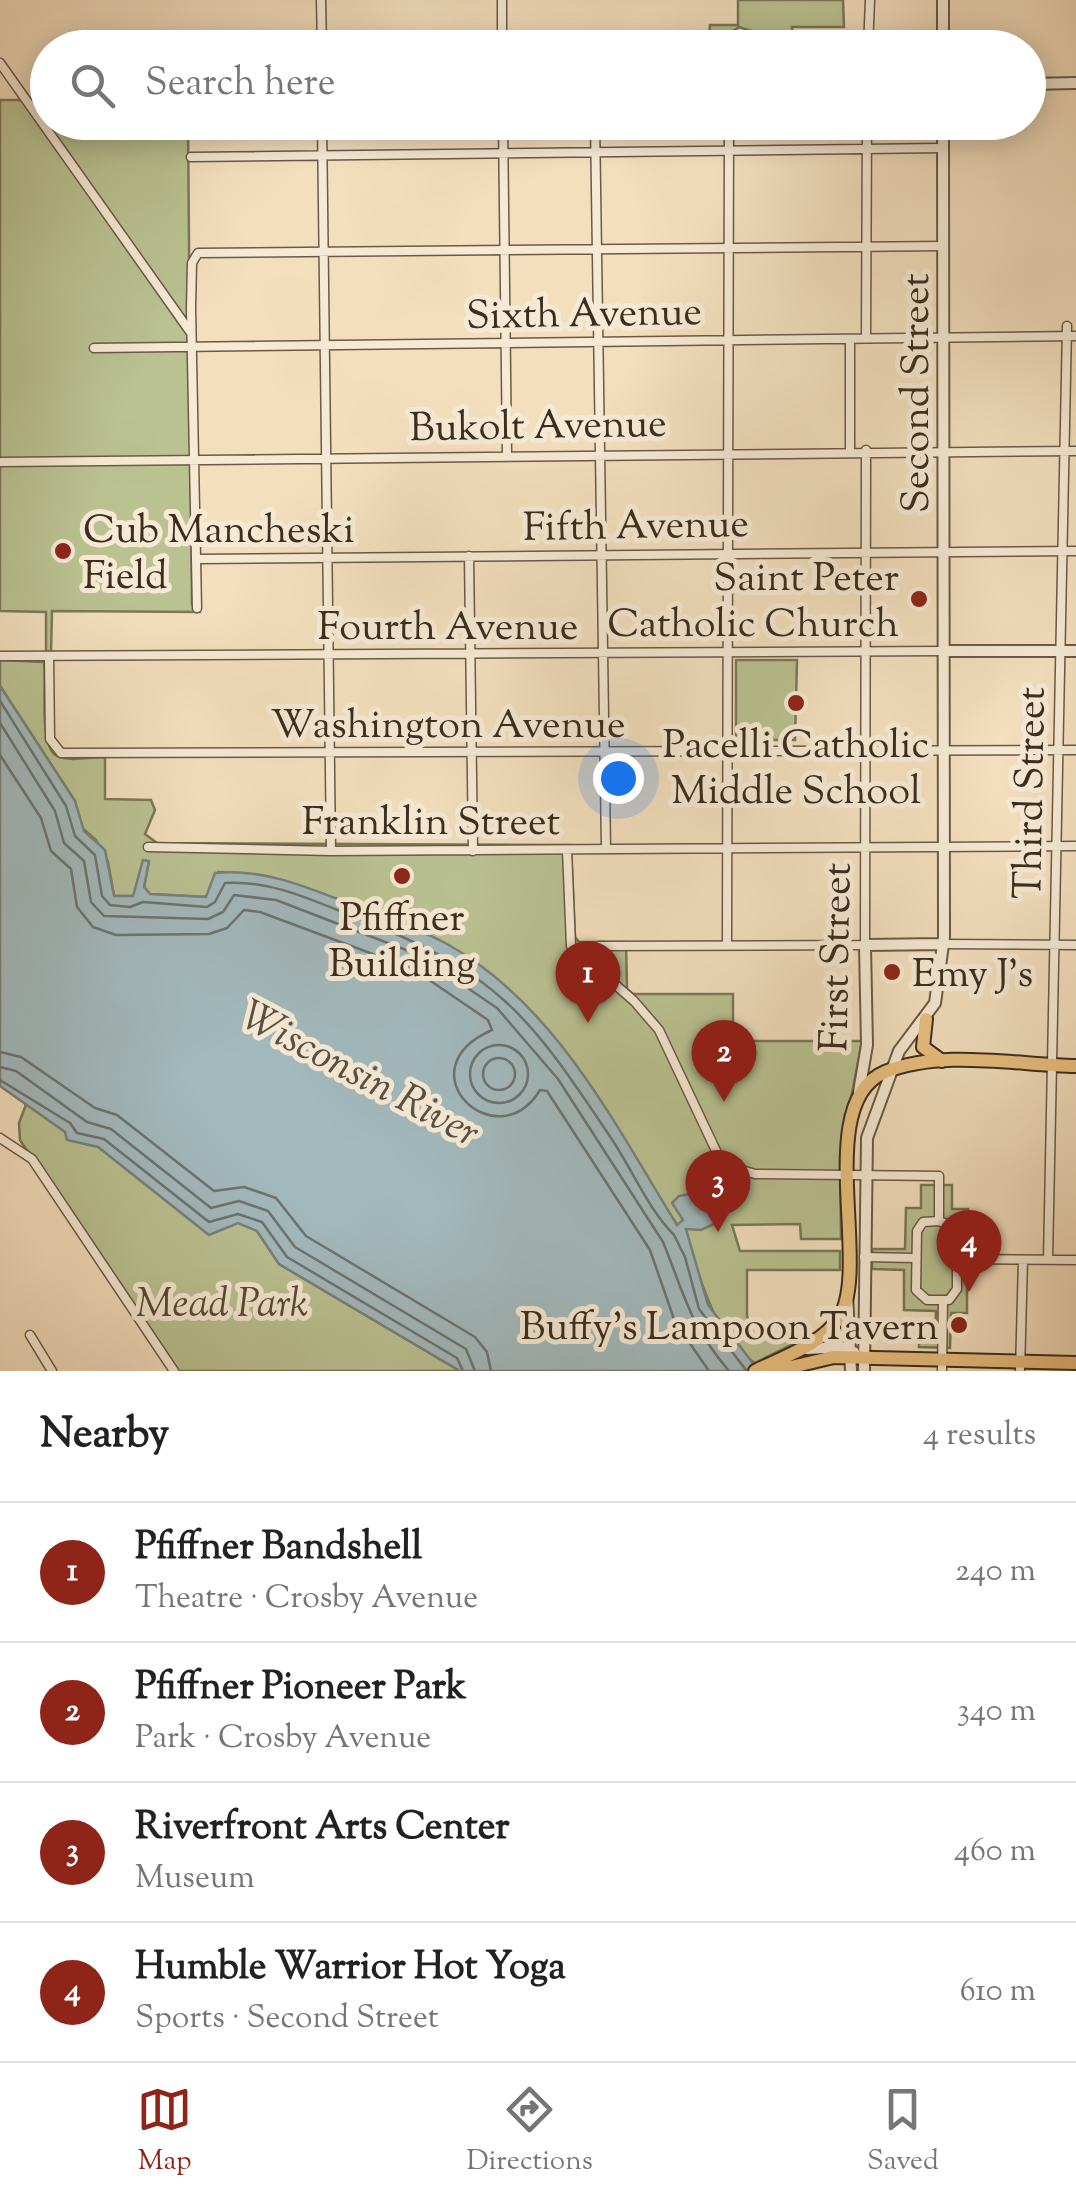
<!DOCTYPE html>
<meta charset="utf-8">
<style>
:root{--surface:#fff;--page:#f2f2f2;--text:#222;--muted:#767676;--line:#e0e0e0;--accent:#8f2418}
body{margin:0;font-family:"Sorts Mill Goudy",serif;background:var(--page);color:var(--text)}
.you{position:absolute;left:618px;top:778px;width:35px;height:35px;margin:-25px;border:8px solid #fff;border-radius:50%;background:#1a73e8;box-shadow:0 0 0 15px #1a73e833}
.badge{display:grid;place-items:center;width:65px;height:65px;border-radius:50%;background:var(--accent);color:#fff;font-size:32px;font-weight:700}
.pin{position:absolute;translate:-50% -82px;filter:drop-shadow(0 2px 5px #0008)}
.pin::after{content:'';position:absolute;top:52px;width:35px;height:30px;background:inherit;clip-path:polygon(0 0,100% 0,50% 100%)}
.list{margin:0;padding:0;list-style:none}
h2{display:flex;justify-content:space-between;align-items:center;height:130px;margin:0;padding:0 40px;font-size:42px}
h2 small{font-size:32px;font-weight:400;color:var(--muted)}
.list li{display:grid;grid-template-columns:65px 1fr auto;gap:30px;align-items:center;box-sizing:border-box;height:140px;padding:0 40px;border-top:2px solid var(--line)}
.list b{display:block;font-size:38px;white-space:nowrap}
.list p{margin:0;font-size:32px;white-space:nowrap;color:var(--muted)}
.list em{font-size:32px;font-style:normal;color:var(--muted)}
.icon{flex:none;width:55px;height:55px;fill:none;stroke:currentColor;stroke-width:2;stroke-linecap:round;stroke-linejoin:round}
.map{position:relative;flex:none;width:1076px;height:1371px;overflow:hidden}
.search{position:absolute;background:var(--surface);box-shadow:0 5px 25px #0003;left:30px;right:30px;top:30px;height:110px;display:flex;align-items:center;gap:25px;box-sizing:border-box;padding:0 35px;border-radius:55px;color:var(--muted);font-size:38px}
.sheet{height:690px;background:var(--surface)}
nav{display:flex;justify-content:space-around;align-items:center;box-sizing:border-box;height:140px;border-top:2px solid var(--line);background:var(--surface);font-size:28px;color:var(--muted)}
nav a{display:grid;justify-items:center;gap:5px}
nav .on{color:var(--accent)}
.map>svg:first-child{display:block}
</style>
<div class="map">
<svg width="1076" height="1371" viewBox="0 0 1076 1371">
<rect width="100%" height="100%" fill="#f3dfbe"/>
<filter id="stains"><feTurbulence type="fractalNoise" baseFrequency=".002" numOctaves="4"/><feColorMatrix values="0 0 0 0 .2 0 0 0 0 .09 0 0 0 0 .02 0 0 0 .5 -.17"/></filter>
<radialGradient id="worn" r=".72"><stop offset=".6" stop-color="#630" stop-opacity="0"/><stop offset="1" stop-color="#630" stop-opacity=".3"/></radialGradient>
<path fill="#bac292" stroke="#7b7858" stroke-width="2.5" d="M738,0H843L844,27H792V48L769,47L758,33L739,27L708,47L710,25H738Z
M0,100H47L48,122L188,123L192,604L199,612L52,611L51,653H46V612L0,611Z
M0,660L44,662C47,682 38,746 57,756C68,762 92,757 105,757V799L151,800L155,810L145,834L157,843L571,845L575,937L579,942H626L627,989L633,994H733V1041H862L840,1156L841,1239H801L800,1224L732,1225L740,1251H840V1270H747V1316L755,1338L803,1339L755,1363C712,1336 702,1278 684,1234C611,1135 566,1015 456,950C427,933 396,922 365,910C315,890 271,872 218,872L207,897L150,894L144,887L149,861L133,896H114L108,862L96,840L80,826L75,801L0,686Z
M736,660H797L795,740H736Z
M27,1102L257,1231L279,1264L460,1371H174L20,1140L19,1123Z
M921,1185H952V1209H968L971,1271L967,1272V1313H951L950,1348L919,1347V1334H935L936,1311L904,1310V1270L872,1269V1249H905L906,1208H921Z"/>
<path fill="#a2b9bd" stroke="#79817d" stroke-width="2.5" d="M0,686L75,801L84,831L105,850L114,896H133L143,860L149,861L144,887L150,894L206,897L215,873C265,868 309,888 355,906C385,918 418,928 447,944C555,1004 614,1123 677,1225L683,1220L672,1203L679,1196L694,1193L702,1202L708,1195L714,1197L716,1223L701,1230L686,1229L708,1305L759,1371H460L279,1264L257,1231L238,1223L209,1235L98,1147L67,1140L65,1132L0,1086Z"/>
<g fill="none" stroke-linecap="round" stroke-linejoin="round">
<path stroke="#6f736e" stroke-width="2.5" d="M0,701L66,806L75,836L95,855L102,896L110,905L130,907L143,902L207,907L215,902L225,883C272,880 314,901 357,918C499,973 529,1015 611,1138C632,1169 648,1209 674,1235L685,1257L699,1309L746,1370
M0,723L55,811L64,843L84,861L91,902L104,916L208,919L223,912L234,895L276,900L419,955L497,1008L558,1079L663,1242C685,1296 689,1324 729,1371
M0,755L41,818L51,851L71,869L77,907L93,927L116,935L209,934L227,928L244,910L260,912L413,969L488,1020L492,1030C401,1070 497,1161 540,1090L547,1091L650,1250L675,1322L709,1371
M470 1074a29 29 0 1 1 58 0a29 29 0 1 1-58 0Z
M0,1052L21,1057L95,1108L117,1115L214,1191L244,1187L276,1198L306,1236L475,1337L487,1352L491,1371
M483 1074a16 16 0 1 1 32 0a16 16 0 1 1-32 0Z
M0,1067L16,1071L87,1122L111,1129L211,1208L239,1201L268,1211L295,1247L466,1349L475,1371
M0,1080L70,1123L77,1133L104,1139L209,1222L238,1214L262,1222L287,1257L457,1358L463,1371"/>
<g stroke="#6a5a46" stroke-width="11">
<path id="minor" d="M321,0L322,48
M502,0V48
M868,48L870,0
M0,63L191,333
M322,122L331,851
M503,122L507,455
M595,122L606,849
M191,157L943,148
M866,338L867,122
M94,348L1076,336
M850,450V339
M0,462L1076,451
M469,556L473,851
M197,559L1076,551
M197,608L191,308L192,263L198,253L944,246
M0,656L943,651
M49,656L50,739L61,753L1076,750
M148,847L331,851L1076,846
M567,850L571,946L634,1001L659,1030L718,1155L732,1167L755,1174L939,1176V1221
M942,944L1076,945
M727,945L729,122
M575,952L599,946L865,945L866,450
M0,1138L32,1159L174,1371
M939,1221L957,1228V1289L949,1300H927L916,1290L917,1231L923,1222Z
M864,1257L916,1258
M957,1259L1076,1260
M1048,1260L1067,326
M30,1335L52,1371
M942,1371L943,1300
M1020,1371L1023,1260"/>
</g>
<g stroke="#6a5a46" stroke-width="14">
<path id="tertiary" d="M943,48V0
M1028,84L1076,83
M943,651H1076
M859,1092L867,1045L865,945L942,944
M847,1294L851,1371
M807,1349L842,1347L854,1352
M864,1371L867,1138L899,1051L935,1003L944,937L943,122"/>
</g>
<g stroke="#3c2d1e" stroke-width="16">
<path id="primary" d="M926,1019L923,1047L942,1061
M755,1371C783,1357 821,1345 839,1318C872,1267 812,1102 885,1072C942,1049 1016,1065 1076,1066
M774,1371L834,1357L1076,1363"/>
</g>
<use href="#minor" stroke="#f7ead5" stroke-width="8"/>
<use href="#tertiary" stroke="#f7ead5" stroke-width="10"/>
<use href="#primary" stroke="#eac07f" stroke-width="12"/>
</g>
<g fill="#8f2418" stroke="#f7ead5" stroke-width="4">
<circle cx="63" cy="551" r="10"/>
<circle cx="919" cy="599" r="10"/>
<circle cx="796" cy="703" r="10"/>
<circle cx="402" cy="876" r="10"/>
<circle cx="892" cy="972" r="10"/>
<circle cx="959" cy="1325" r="10"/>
</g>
<g text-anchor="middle" stroke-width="10" stroke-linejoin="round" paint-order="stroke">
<g font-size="40" fill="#3c2d1e" stroke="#f7ead5">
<text transform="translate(584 312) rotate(-1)" y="14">Sixth Avenue</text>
<text transform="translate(914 393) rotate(-90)" y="14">Second Street</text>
<text transform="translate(538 424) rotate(-1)" y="14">Bukolt Avenue</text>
<text transform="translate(636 524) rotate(-1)" y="14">Fifth Avenue</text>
<text x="448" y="639">Fourth Avenue</text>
<text x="448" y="737">Washington Avenue</text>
<text transform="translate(1028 793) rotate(-89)" y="14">Third Street</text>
<text x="431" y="834">Franklin Street</text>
<text transform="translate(834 957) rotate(-89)" y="14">First Street</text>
</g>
<g font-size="40" fill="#3c2d1e" stroke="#f7ead5" text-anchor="start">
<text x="83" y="542">Cub Mancheski<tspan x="83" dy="46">Field</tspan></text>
<text x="899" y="590" text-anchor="end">Saint Peter<tspan x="899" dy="46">Catholic Church</tspan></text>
<text x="796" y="757" text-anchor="middle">Pacelli Catholic<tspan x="796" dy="46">Middle School</tspan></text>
<text x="402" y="930" text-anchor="middle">Pfiffner<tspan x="402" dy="46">Building</tspan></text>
<text x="912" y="986">Emy J's</text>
<text x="939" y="1339" text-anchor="end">Buffy's Lampoon Tavern</text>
</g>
<g font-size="40" font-style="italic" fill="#554b35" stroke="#f7ead5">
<text x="222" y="1316">Mead Park</text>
</g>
<g font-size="42" font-style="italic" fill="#565046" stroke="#f7ead5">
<text transform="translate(361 1072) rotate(28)" y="15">Wisconsin River</text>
</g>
</g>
<rect width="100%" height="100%" filter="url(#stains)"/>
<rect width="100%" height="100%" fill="url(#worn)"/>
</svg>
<div class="you"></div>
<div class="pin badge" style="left:588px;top:1023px">1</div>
<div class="pin badge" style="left:724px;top:1102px">2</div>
<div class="pin badge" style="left:718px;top:1232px">3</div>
<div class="pin badge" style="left:969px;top:1292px">4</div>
<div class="search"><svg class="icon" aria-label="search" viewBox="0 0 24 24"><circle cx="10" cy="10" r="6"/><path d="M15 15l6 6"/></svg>Search here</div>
</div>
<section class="sheet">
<h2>Nearby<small>4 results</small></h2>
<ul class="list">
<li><span class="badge">1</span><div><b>Pfiffner Bandshell</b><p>Theatre · Crosby Avenue</p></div><em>240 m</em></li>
<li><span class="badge">2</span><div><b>Pfiffner Pioneer Park</b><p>Park · Crosby Avenue</p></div><em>340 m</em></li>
<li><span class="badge">3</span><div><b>Riverfront Arts Center</b><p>Museum</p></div><em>460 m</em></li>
<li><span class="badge">4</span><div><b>Humble Warrior Hot Yoga</b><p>Sports · Second Street</p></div><em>610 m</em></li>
</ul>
</section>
<nav>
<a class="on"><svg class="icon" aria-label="map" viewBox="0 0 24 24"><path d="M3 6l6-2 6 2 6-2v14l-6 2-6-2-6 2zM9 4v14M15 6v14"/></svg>Map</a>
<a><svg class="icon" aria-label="directions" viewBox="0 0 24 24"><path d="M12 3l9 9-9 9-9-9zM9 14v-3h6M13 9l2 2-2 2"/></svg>Directions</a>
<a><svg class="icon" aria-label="saved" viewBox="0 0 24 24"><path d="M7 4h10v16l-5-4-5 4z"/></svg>Saved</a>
</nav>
